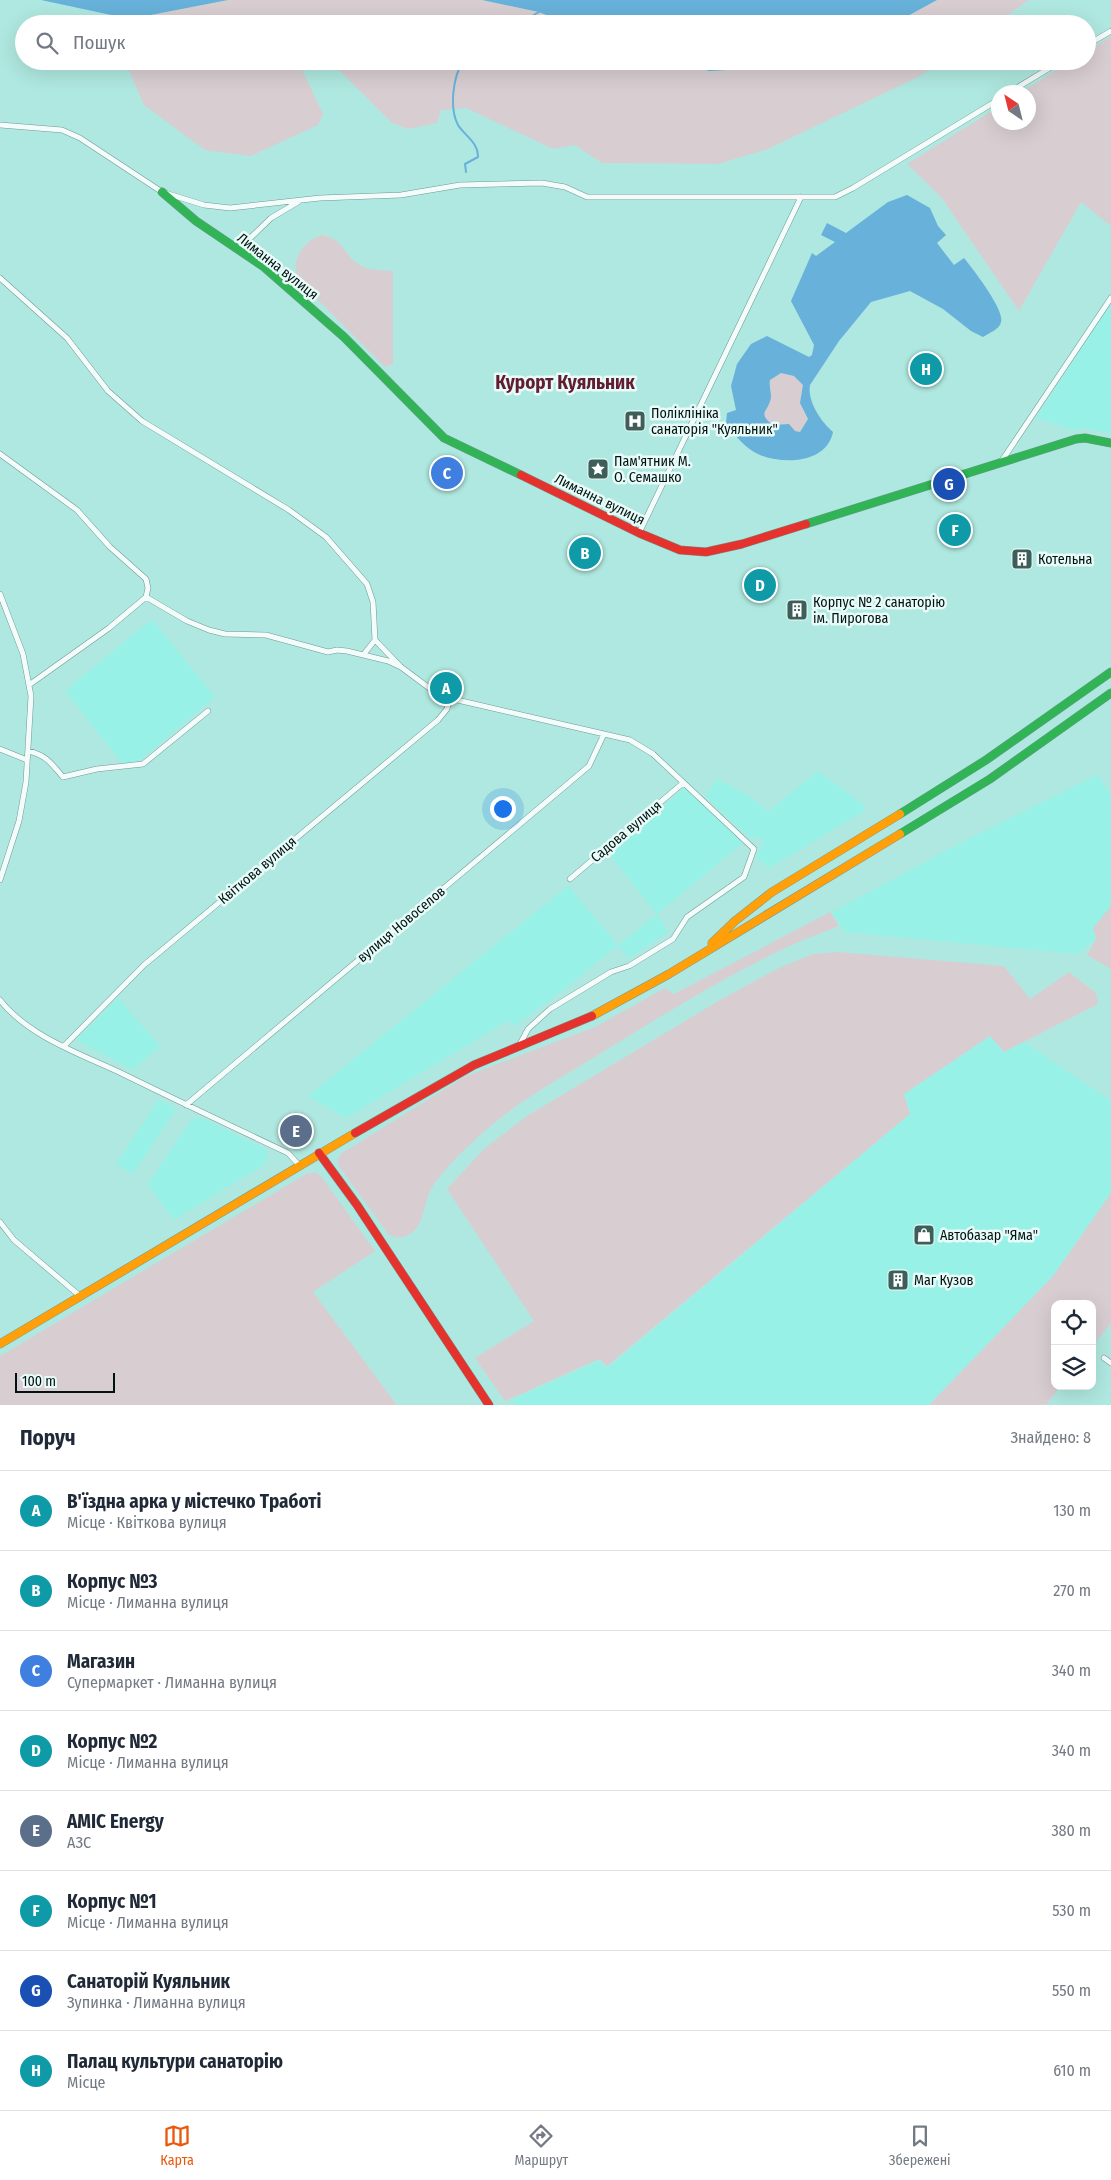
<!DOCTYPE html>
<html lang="uk">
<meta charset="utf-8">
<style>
:root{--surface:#fff;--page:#f2f2f3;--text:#1f2937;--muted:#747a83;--line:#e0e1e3;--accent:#ea580c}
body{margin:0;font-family:"Fira Sans Condensed",sans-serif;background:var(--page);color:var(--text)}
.controls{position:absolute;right:15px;bottom:15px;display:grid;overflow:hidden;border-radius:10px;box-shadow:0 5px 20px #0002}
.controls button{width:45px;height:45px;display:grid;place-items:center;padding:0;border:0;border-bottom:1px solid var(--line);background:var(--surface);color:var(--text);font:25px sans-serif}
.compass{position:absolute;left:991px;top:85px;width:45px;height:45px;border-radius:50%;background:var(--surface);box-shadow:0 5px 20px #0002;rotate:325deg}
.scale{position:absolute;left:15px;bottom:12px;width:100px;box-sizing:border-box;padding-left:5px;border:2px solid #001311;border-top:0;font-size:14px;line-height:18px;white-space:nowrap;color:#001311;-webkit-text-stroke:4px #e8fbf8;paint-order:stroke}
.you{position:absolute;left:502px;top:808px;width:18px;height:18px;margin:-12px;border:4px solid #fff;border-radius:50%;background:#1a73e8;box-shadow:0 0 0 8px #1a73e833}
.badge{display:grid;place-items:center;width:32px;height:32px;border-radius:50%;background:var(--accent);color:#fff;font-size:16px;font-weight:700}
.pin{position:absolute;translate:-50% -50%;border:2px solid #fff;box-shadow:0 1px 5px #0006}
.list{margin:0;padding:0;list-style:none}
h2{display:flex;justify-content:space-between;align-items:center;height:65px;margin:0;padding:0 20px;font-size:21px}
h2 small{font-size:16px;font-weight:400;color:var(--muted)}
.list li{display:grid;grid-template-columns:32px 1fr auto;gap:15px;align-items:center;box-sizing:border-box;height:80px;padding:0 20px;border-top:1px solid var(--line)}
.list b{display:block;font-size:19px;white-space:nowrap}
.list p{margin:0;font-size:16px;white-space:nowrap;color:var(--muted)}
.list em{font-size:16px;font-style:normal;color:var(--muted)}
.icon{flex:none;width:28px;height:28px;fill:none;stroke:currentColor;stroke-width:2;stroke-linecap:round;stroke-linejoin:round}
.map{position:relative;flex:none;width:1111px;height:1405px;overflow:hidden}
.search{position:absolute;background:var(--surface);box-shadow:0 5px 20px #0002;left:15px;right:15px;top:15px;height:55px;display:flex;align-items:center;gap:12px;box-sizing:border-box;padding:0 18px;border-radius:28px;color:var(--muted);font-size:19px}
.sheet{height:705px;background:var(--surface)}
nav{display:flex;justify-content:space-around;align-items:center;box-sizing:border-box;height:70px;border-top:1px solid var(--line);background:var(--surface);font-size:14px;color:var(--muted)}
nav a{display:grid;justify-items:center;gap:2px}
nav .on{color:var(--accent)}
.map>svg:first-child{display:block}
</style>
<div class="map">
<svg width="1111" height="1405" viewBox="0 0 1111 1405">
<rect width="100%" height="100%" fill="#afe8e0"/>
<path fill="#98f1e6" d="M1111,303V434L1085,428L1073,430L1036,418Z
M152,619L215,697L139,761L123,764L65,691Z
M818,771L865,806L863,812L769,868L756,857L764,841L757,837L751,839L705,796L718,779L755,800L768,812Z
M1097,775L1111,795V906L1094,928L1096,939L1077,954L845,932L832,912L976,835Z
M684,788L743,843L657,914L668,932L629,958L618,945L561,992L514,1026L509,1020L346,1118L308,1096L568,886L618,945L640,928L657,914L608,853Z
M118,998L160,1046L133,1070L76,1040Z
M990,1036L1004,1052L1024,1042L1111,1101V1193L1053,1276L929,1405H515L511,1400L599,1361L608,1368L910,1114L904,1094Z
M159,1099L176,1109L133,1174L116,1164Z
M203,1118L268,1151L265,1164L174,1220L148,1184L192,1119Z"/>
<path fill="#d8ced2" d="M228,0H482L539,12L569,24H130V19Z
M937,0H1029L995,24H893Z
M1111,36V226L1081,202L1019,311L941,197L907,164L998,107V122H1028V92H1021L1071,61H1087V51Z
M128,61H298L323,114L318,125L251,156L205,150L144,105L127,66Z
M330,61H677L709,71L780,67L800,61H942L920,76L768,149L718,164L602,163L575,145L553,149L466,108L441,110L437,123L408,129L392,123Z
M321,235C345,238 343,256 361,266C370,271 384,270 393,271V364L385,367L301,283C288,263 301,243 321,235Z
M781,373L794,376L804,385C800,397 800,408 808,419L800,432L795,431L785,424C777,426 762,423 764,412C765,406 770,402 771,396C771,391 769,385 770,380Z
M1111,906V969L1087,955L1096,939L1093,928Z
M830,912L839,926C824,932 809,937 794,944C724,976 658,1018 593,1058C557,1080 519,1101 487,1129C468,1146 446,1166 432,1187C424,1200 425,1222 413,1232C406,1238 397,1239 389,1235L338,1165V1158L342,1153L466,1076L595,1027L665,988L674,994Z
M837,952L1004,966L1030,999L1069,972L1096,993L1098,1004L1004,1052L990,1036L904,1094L910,1114L607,1366L599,1359L505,1401L475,1358L534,1321L447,1189L484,1149L527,1116L720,1000L777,969L813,954Z
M315,1172L321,1176L375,1251L313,1292L397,1405H0V1356L306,1174Z
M1111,1193V1323L1092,1347V1304H1055V1386H1061L1046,1405H929L1053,1276Z"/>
<path fill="#67b1da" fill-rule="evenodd" d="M41,0H228L130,19Z
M482,0H937L893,24H569L539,12Z
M677,61H800L780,67L709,71Z
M907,195L930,208L938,226L946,235L937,243L954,265L964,258C972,268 1005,310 1001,322C1000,329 989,333 983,337L971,331L943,309L910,291L871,302L839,341L810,385C807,401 821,422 833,432C827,463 784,465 760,455C746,449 734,435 726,423L727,413L736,410L731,386L737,364L751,344L767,336L809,357L812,355L814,345L791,301L812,253L816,256L835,242L821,235L827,223L846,233L888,202ZM781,373L794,376L803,385L800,403L808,419L800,432L795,431L789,424L773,425C756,412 769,412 771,397C771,391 769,386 770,380Z"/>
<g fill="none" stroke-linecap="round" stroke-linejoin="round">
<path stroke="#67b1da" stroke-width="2" d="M518,24L539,12
M463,61C453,77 449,108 458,125C464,135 479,143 478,157L465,164L466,172"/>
<g stroke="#709994" stroke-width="6">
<path id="street" d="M1087,45L1111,31
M1010,92L1061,61
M0,125L62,130L80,138L162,192L204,205L230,208L320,198L401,195L460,185L542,183L565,187L587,197H835L853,188L998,100
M239,249L271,218L298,202
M0,278L67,338L108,391L142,421L289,510L326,537L367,584L373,602L375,640L400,666
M0,454L77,510L110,547L146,579L148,588L146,597L109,628L29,685
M1001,462L1111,298
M639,533L801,197
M0,594L23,654L31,696L26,782L19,821L0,880
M146,597L187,621L209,630L225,634L266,635L328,652L337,650L347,651L388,661L401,667L440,696L630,740L653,754L754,849L744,877L687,917L673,939L629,966L611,972L550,1009L528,1029L519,1046
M364,654L375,640
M440,696L446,690
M0,749L27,760
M28,751C46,755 51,763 63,777L97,769L143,764L208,711
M570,879L683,783
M0,1000C29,1037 81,1054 123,1074C178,1101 233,1127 288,1153L299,1165
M64,1046L144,965L438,720L447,709L450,697
M186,1105L589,766L604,734
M0,1222L14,1240L80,1296
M1104,1358L1111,1363"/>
</g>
<g stroke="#709994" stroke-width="9">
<path id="fast" d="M162,192L196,221L264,267L344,337L444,438L521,475
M806,524L1076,439L1085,438L1111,443
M900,814L986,760L1111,672
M900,834L990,779L1111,693"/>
</g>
<g stroke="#709994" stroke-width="9">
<path id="slow" d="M712,943L735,921L772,892L900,814
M592,1016L669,974L900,834
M0,1344L355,1133"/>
</g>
<g stroke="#709994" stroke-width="9">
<path id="jam" d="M521,475L639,533L680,550L706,552L742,544L806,524
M355,1133L474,1065L592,1016
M319,1153L357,1205L489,1405"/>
</g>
<use href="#street" stroke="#f3fcfa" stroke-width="5"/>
<use href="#fast" stroke="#30b455" stroke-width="8"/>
<use href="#slow" stroke="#ff9f0a" stroke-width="8"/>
<use href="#jam" stroke="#e5322d" stroke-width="8"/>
</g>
<defs>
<g id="hospital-square" transform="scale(1.125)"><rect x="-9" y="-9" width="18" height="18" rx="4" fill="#3d5e59" stroke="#e8fbf8"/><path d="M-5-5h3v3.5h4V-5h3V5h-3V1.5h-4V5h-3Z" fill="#fff"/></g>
<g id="sight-square" transform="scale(1.125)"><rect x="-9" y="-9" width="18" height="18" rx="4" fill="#3d5e59" stroke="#e8fbf8"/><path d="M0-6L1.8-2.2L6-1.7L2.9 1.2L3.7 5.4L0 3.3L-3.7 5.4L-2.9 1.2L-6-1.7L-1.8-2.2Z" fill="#fff"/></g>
<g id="building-square" transform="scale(1.125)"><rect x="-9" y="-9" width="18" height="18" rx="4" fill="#3d5e59" stroke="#e8fbf8"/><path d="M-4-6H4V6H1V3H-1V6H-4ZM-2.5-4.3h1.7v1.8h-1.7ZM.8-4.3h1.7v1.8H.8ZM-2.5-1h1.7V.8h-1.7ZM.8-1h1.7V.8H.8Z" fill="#fff"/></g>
<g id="shop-square" transform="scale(1.125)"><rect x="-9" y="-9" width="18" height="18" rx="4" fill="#3d5e59" stroke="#e8fbf8"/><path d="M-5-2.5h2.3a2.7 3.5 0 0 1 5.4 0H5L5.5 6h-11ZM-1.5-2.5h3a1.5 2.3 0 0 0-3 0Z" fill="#fff"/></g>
</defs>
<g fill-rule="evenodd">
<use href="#hospital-square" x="635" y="421"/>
<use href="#sight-square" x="598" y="469"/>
<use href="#building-square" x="1022" y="559"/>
<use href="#building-square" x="797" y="610"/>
<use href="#shop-square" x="924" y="1235"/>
<use href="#building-square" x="898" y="1280"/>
</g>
<g text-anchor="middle" stroke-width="5" stroke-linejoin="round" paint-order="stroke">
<g font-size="14" fill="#001311" stroke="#e8fbf8">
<text transform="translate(278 266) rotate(38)" y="5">Лиманна вулиця</text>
<text transform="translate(600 499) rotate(26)" y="5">Лиманна вулиця</text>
<text transform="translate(626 831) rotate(-40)" y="5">Садова вулиця</text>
<text transform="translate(257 870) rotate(-40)" y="5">Квіткова вулиця</text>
<text transform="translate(401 924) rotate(-40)" y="5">вулиця Новоселов</text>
</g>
<g font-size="14" fill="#001311" stroke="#e8fbf8" text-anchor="start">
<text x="651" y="418">Поліклініка<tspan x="651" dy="16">санаторія "Куяльник"</tspan></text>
<text x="614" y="466">Пам'ятник М.<tspan x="614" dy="16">О. Семашко</tspan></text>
<text x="1038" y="564">Котельна</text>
<text x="813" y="607">Корпус № 2 санаторію<tspan x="813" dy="16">ім. Пирогова</tspan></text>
<text x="940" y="1240">Автобазар "Яма"</text>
<text x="914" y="1285">Маг Кузов</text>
</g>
<g font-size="19" font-weight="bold" fill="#611d32" stroke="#e8fbf8">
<text x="565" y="389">Курорт Куяльник</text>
</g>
</g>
</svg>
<div class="controls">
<button><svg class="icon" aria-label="locate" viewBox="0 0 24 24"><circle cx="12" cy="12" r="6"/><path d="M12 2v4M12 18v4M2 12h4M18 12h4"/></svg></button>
<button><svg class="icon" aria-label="layers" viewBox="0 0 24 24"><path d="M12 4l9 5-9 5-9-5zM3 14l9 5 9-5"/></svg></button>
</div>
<svg class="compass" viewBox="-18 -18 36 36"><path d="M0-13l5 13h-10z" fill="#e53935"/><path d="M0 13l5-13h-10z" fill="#747a83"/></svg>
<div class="scale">100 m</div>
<div class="you"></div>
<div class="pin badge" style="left:446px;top:688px;background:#0f9aa8">A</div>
<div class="pin badge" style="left:585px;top:553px;background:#0f9aa8">B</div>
<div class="pin badge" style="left:447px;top:473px;background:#3f7fe0">C</div>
<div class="pin badge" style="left:760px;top:585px;background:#0f9aa8">D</div>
<div class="pin badge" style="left:296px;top:1131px;background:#5c6f8a">E</div>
<div class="pin badge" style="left:955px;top:530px;background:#0f9aa8">F</div>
<div class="pin badge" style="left:949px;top:484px;background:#1a4fb4">G</div>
<div class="pin badge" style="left:926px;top:369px;background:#0f9aa8">H</div>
<div class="search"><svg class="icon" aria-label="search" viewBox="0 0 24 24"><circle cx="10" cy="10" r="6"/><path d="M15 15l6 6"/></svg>Пошук</div>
</div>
<section class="sheet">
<h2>Поруч<small>Знайдено: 8</small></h2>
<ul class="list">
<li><span class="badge" style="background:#0f9aa8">A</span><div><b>В'їздна арка у містечко Тработі</b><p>Місце · Квіткова вулиця</p></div><em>130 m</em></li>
<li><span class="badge" style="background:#0f9aa8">B</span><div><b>Корпус №3</b><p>Місце · Лиманна вулиця</p></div><em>270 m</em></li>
<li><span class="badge" style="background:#3f7fe0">C</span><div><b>Магазин</b><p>Супермаркет · Лиманна вулиця</p></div><em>340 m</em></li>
<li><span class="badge" style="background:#0f9aa8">D</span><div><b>Корпус №2</b><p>Місце · Лиманна вулиця</p></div><em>340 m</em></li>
<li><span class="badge" style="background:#5c6f8a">E</span><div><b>AMIC Energy</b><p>АЗС</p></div><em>380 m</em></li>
<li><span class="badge" style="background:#0f9aa8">F</span><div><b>Корпус №1</b><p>Місце · Лиманна вулиця</p></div><em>530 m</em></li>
<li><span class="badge" style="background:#1a4fb4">G</span><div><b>Санаторій Куяльник</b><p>Зупинка · Лиманна вулиця</p></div><em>550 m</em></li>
<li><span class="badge" style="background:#0f9aa8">H</span><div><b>Палац культури санаторію</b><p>Місце</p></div><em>610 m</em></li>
</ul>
</section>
<nav>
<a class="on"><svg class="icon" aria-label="map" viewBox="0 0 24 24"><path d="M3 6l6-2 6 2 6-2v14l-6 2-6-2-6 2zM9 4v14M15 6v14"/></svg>Карта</a>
<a><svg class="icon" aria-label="directions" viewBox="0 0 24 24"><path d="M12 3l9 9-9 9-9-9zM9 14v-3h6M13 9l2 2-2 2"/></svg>Маршрут</a>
<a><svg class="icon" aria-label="saved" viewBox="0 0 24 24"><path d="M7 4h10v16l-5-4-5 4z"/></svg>Збережені</a>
</nav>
